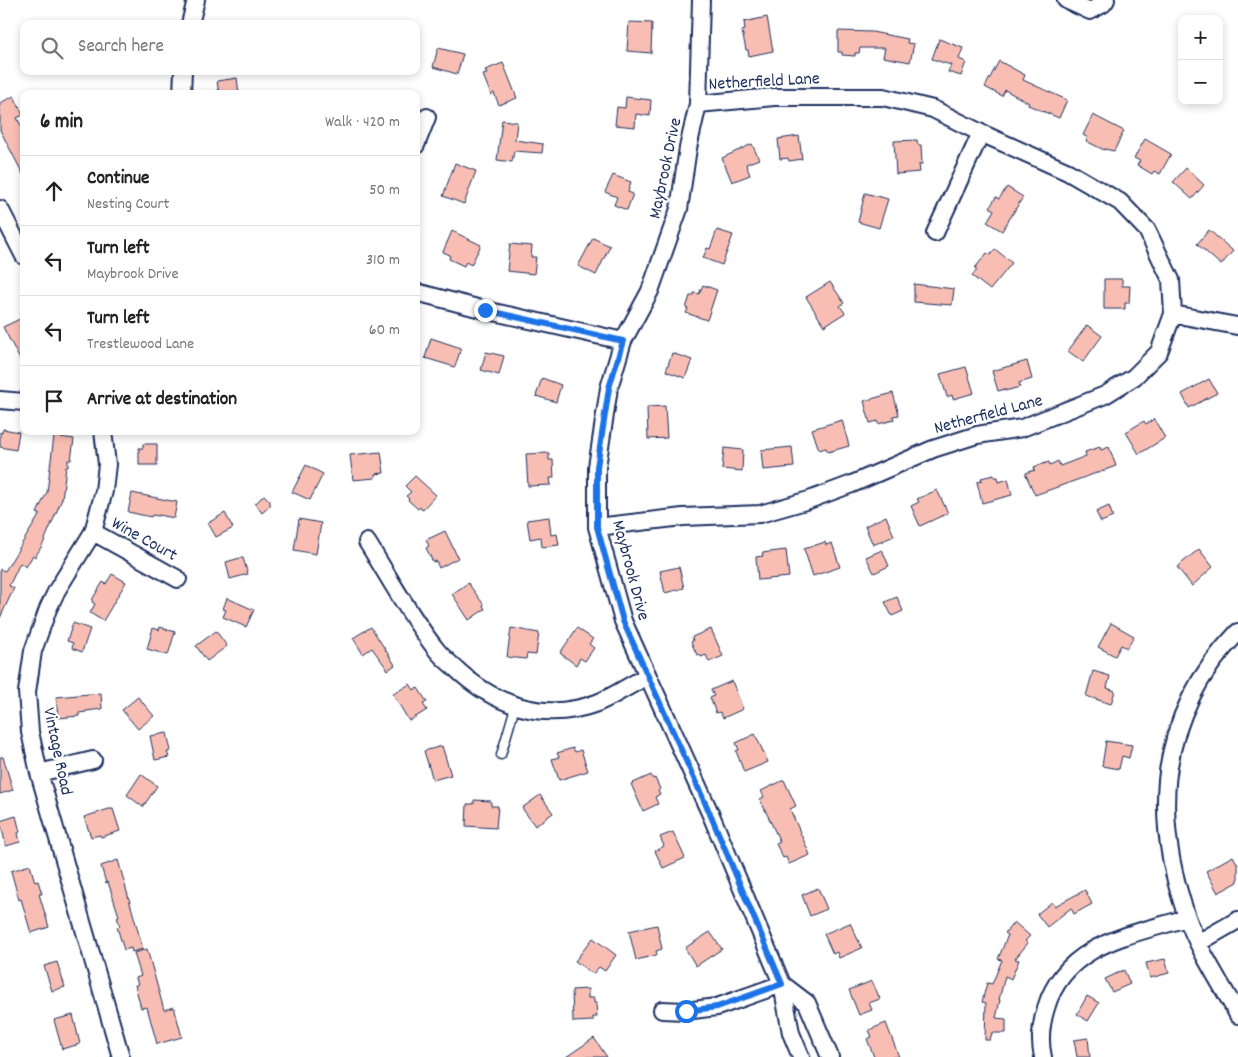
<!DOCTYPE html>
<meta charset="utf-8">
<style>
:root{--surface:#fff;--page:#f6f6f6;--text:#222;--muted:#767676;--line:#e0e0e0}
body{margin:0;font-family:Dekko,sans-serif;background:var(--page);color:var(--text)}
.controls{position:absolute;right:15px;top:15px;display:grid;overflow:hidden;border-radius:10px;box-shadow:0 2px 8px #0003}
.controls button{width:45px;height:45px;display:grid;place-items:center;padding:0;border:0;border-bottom:1px solid var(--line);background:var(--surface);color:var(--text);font:25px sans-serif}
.stop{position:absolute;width:15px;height:15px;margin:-11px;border:4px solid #1a73e8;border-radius:50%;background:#fff}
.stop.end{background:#1a73e8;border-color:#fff;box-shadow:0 1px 5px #0008}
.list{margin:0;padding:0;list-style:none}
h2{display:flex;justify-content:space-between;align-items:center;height:65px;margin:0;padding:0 20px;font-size:21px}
h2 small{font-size:16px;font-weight:400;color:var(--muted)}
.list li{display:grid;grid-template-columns:32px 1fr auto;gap:15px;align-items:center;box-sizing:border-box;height:70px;padding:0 20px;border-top:1px solid var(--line)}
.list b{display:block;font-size:19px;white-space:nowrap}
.list p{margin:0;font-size:16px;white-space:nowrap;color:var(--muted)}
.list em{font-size:16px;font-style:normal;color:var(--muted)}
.icon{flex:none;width:28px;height:28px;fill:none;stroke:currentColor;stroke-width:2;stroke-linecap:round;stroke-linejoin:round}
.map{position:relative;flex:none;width:1238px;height:1057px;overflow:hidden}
.search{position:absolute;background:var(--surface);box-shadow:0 2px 8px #0003;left:20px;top:20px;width:400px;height:55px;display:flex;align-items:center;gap:12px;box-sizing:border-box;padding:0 18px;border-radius:10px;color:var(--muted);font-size:19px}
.panel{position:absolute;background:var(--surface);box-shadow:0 2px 8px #0003;left:20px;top:90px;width:400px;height:345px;border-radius:10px}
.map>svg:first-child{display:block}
</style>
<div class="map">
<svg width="1238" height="1057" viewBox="0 0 1238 1057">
<rect width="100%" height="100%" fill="#fff"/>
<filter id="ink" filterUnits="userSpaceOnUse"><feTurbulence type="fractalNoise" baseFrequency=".02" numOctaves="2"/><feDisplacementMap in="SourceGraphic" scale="10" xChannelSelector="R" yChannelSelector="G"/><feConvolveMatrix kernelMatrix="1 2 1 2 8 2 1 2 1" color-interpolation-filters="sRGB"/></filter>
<g filter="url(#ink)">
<path fill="#f9beb3" stroke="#1b2f5e" d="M767,17L773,51L749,56L748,50H746L742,31L745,30L744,22Z
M629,22L652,23L651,53L627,51Z
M838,31L872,32L908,39L907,43L914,44L910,62L883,57L885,48H860L859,53H855V56L842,55V52H838Z
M939,39L963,48L959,59L966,62L961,76L948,72L951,65L932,59Z
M438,48L463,54L457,74L433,67Z
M999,61L1025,75L1023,80L1067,100L1059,118L1028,105L1029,103L1005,90L1002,96L985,87Z
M503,63L517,98L499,105L494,93L491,95L483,75L487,74L485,70Z
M237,78L239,94H219L217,81Z
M14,96L23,115L17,118L24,131V176L0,130V103Z
M626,97L651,100L650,116L636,114L635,127L615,125L617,107L625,108Z
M1093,115L1124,131L1114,151L1105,149L1104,150L1086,141L1088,138L1083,135Z
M502,120L517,122L515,140L543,144L542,153L514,151L512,162L497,160Z
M799,136L802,159L789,161L788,158L780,159L778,139Z
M1145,139L1171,154L1160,174L1154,171L1152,174L1137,165L1140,161L1134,158Z
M917,140L918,145H921L922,164H919L920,172L896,174L894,141Z
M752,144L759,159L746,164L750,175L732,182L722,158Z
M455,163L476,171L464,204L443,196Z
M1186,168L1204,185L1192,199L1173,182Z
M613,175L631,182L628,192L633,194L627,210L614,205L617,197L605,192Z
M1007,187L1023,197L1002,231L987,222L994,210L990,207L996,197L999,199Z
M865,193L888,199L879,228L858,222Z
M717,230L733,235L722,265L703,258L707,248L710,249Z
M1209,230L1233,251L1221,265L1197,244Z
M452,231L481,245L471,265L466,262L464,266L449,259L450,255L443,252Z
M593,238L610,246L596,275L578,266Z
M510,244L532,246L531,257H536L534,274L507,271Z
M995,249L1012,263L990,290L972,276L977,270L975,268L987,253L990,255Z
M1104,279H1122V286H1130L1129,303H1125V309H1104Z
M830,282L844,303L840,306L845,313L824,326L806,297Z
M914,284L954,289L952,305L914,302Z
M703,285L717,290L707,320L686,313L688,309L686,308L690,296H693L694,293L699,294Z
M24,317V367L3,327Z
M1087,325L1102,336L1083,362L1068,351Z
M431,338L461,348L455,367L425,358Z
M486,352L504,356L499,375L481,370Z
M672,353L692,360L685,378L666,371Z
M1027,361L1032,379L1019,383L1020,387L1005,391V389L998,391L992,371Z
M966,367L974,393L953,399L952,395L947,397L940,374Z
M542,378L561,385L556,402L536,396Z
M1209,379L1217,393L1189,408L1182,394Z
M893,393L899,415L893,416L894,420L878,424V421L870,423L864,401Z
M665,406L667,438L648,439L647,407Z
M1154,419L1165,438L1139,454L1126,432L1144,421L1146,424Z
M842,420L849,446L828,452L826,448L819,450L812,429Z
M3,429L19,432L16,450L0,447V432L2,433Z
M54,436L74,439L71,460H68V467H66L62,499L43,544L35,557L33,555L26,567L20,563L9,586L14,588L0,618V569L5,571L40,514L37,513L47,492Z
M143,444H157V465H139V448H143Z
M792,447L794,467L763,470L761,450Z
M1100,447L1101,450L1109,447L1116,466L1035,495L1026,475V473L1035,470L1034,467L1049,462L1050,465L1058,461L1060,466L1086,456L1085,452Z
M724,448L743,450L742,471L722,469Z
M381,452L384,473L375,474V478L353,480L350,455Z
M549,453V460H553L554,478H550L551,485L528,486L526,454Z
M306,465L323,474L310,500L292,492Z
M994,475V477H998L999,482L1008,479L1012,495L982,503L977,482L982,481L981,478Z
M415,476L436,495L422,510L420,507L418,509L408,500L409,499L406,496L411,492L405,486Z
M937,490L948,513L920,526L911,506L919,502L917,499Z
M132,493L177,502L174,518L159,515V516L152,515L151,517L128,512Z
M264,495L270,501V506L262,513L255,504Z
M1109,506L1113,517L1101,522L1096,512Z
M225,513L233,528L216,537L208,523Z
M886,516L894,536L873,545L865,526Z
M549,517L551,535L557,534L559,545L542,547L541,537L530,539L527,520Z
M299,519L321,523L316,554L294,550Z
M445,531L458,558L439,568L436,561L433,562L426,548L429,546L426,540Z
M825,542L826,545L832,543L840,567L813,576L804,549Z
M1199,549L1213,567L1192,586L1177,567Z
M786,550L789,577L758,580L756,557L763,556L762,553Z
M882,550L889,566L874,573L866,557Z
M240,558H243L248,574L230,579L226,562Z
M679,567L684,588L665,593L660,571Z
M112,574L126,582L103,621L90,613L95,604L92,602L93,598L103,582L106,584Z
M468,583L484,605L483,606L485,609L469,620L452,594Z
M897,597L903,611L892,616L885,602Z
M227,598L254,610L246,627L223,617L226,610L223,609Z
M73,623L90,629L82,652L72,648L73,643L67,641Z
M1111,623L1134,636L1127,648L1121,645L1115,656L1098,647Z
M160,627L175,632L168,655L147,649L153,628L159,630Z
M371,627L395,665L388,670L372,648L363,654L353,638Z
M511,628L539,633L536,655L527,654L526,659L507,657Z
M577,628L593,639L589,644L594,648L585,661L580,658L576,665L560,653Z
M711,629L723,656L709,662L706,655L701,657L700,654L697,655L691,642L693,641L692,637Z
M216,631L227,646L207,661L196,646Z
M1093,671L1110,676L1107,688L1115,691L1111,704L1086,696Z
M732,681L743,709L723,718L720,712L716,713L710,698L714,696L711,690Z
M410,684L414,690L418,688L427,702L423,704L427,710L409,721L393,694Z
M101,693L102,709L86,711V712L79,713V716L58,718L56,697Z
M138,697L154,716L138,729L122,710Z
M167,733L171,751L167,752L169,757L155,760L150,736Z
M755,734L768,762L744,772L736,751L739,750L736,743Z
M1106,741L1132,745L1129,758L1122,756L1119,769L1102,766Z
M442,746L451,775L433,780L424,751Z
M573,748L575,752L581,750L588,771L559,780L552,759L559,757L557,753Z
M0,757H3L13,790L0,794Z
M141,774L157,786L143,807L127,795Z
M651,775L653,779L655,778L660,789L658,791L660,794L655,797L658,804L643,811L631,784Z
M784,780L796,806L790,809L810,855L789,864L786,857L783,858L776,844L780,842L760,799L764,797L761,791Z
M540,795L553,813L535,826L522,808Z
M474,800L491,801V806H498L496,828L466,826L467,804H474Z
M109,809H113L120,831L101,837L100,835L91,837L84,817Z
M16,816L20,832L18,833L20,842L6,846L0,821Z
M673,832L685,858L663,868L655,851L664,846L660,837Z
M1233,856L1238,865V882L1218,893L1206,871Z
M118,860L143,949L132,952L131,948L124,950L117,927L120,926L117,917L119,916L108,882L106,883L101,866Z
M30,865L35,882L38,881L42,894H39L49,927L31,933L21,899L19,900L11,871Z
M818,888L827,909L810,916L802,895Z
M1085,890L1092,904L1074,914L1071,908L1047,927L1037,914L1052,902L1055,906Z
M1014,922L1030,936L1025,941L1028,943L1015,959L1019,960L1011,979L1005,976L999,1000H1000L996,1018L1006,1019V1033H992L990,1040H985L986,1003L982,1002L987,983L992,984L1002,960L998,959L1008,935L1005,933Z
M850,923L862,948L839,958L837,952L833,954L824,934Z
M657,925L662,949L656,951L657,955L636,960L629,931Z
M710,932L722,949L696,966L685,948Z
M593,938L616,955L605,971L599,967L593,974L575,961Z
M147,949L164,1010L174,1007L182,1037L157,1044L147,1007L141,1008L135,985H138L136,978L141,976L134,953Z
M1165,959L1169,973L1150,978L1146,963Z
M57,962L65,987L52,991L44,966Z
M1124,970L1130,984L1112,992L1105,979Z
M872,981L880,999L869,1003L872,1010L859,1015L849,990Z
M588,989V998H594V1003H596L597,1017H593V1021L573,1022L572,990Z
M1087,996L1099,1003L1088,1021L1077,1014Z
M73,1015L80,1044L62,1049L54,1020Z
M886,1023L899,1057H874L867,1039L872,1037L869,1030Z
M594,1038L607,1057H566Z
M1088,1038L1090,1057H1077L1074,1040Z"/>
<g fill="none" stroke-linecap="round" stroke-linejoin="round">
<g stroke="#1b2f5e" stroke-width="11">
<path id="lane" d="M501,755L515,707"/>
</g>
<g stroke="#1b2f5e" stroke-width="20">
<path id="street" d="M701,0L698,104L688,148L679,209L650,291L623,341L609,388L597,467V527L623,621L711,815L782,984L791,1033L801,1057
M1066,0L1090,11L1103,4L1106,0
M190,24L196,0
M182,94L183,71
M416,145L427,117
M0,209L24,256
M935,233L981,133
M416,292L485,310L623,341
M1173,314L1237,326
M0,400L24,402
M103,431L107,464L104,491L93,532L57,590L48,609L33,651L27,692L30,732L39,773L121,1057
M597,527L683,517L760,514L809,500L852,484L933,449L977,435L1022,428L1105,395L1134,377L1159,352L1173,314L1171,280L1147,230L1120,202L1068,172L981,133L933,109L883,97H774L698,104
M93,532L178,579
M367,542C389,577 409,615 435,648C440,655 447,661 454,667C494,705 543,723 597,703C615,696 631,684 648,676
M1238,632C1159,714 1150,812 1187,917C1199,951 1221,983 1238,1015
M39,773L93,760
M1198,943L1238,920
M782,984L807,1003L830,1057
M662,1010L685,1011L717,1007L782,984
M1043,1057C1039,1040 1041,1024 1046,1008C1065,943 1132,935 1187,918"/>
</g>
<use href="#lane" stroke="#fff" stroke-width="8"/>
<use href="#street" stroke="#fff" stroke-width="16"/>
</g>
</g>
<g fill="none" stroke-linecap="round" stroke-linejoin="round" filter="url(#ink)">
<path stroke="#1a73e8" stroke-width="6" d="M485,310L623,341L609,388L597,467V527L623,621L711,816L782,984L717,1007L686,1011"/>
</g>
<g text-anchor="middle" stroke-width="4.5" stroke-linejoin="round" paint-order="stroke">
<g font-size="18" fill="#1b2f5e" stroke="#fff">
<text transform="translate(764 80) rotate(-3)" y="6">Netherfield Lane</text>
<text transform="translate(664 168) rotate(-78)" y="6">Maybrook Drive</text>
<text transform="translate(988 413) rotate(-15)" y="6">Netherfield Lane</text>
<text transform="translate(145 538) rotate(29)" y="6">Wine Court</text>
<text transform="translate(632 570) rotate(75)" y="6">Maybrook Drive</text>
<text transform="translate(59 751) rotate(78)" y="6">Vintage Road</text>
</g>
</g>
</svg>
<div class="controls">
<button>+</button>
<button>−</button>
</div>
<div class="stop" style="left:686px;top:1011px"></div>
<div class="stop end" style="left:485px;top:310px"></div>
<div class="search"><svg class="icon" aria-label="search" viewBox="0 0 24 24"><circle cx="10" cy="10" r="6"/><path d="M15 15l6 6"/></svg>Search here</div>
<section class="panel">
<h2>6 min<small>Walk · 420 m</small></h2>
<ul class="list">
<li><svg class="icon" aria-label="ahead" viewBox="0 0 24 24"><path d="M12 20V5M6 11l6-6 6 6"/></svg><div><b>Continue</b><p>Nesting Court</p></div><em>50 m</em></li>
<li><svg class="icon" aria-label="left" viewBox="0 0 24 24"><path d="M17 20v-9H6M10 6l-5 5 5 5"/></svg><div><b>Turn left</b><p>Maybrook Drive</p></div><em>310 m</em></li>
<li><svg class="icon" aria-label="left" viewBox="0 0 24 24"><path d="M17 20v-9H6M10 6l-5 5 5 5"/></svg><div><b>Turn left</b><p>Trestlewood Lane</p></div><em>60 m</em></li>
<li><svg class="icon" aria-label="arrive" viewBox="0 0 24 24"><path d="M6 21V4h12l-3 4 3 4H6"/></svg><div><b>Arrive at destination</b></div></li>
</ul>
</section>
</div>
